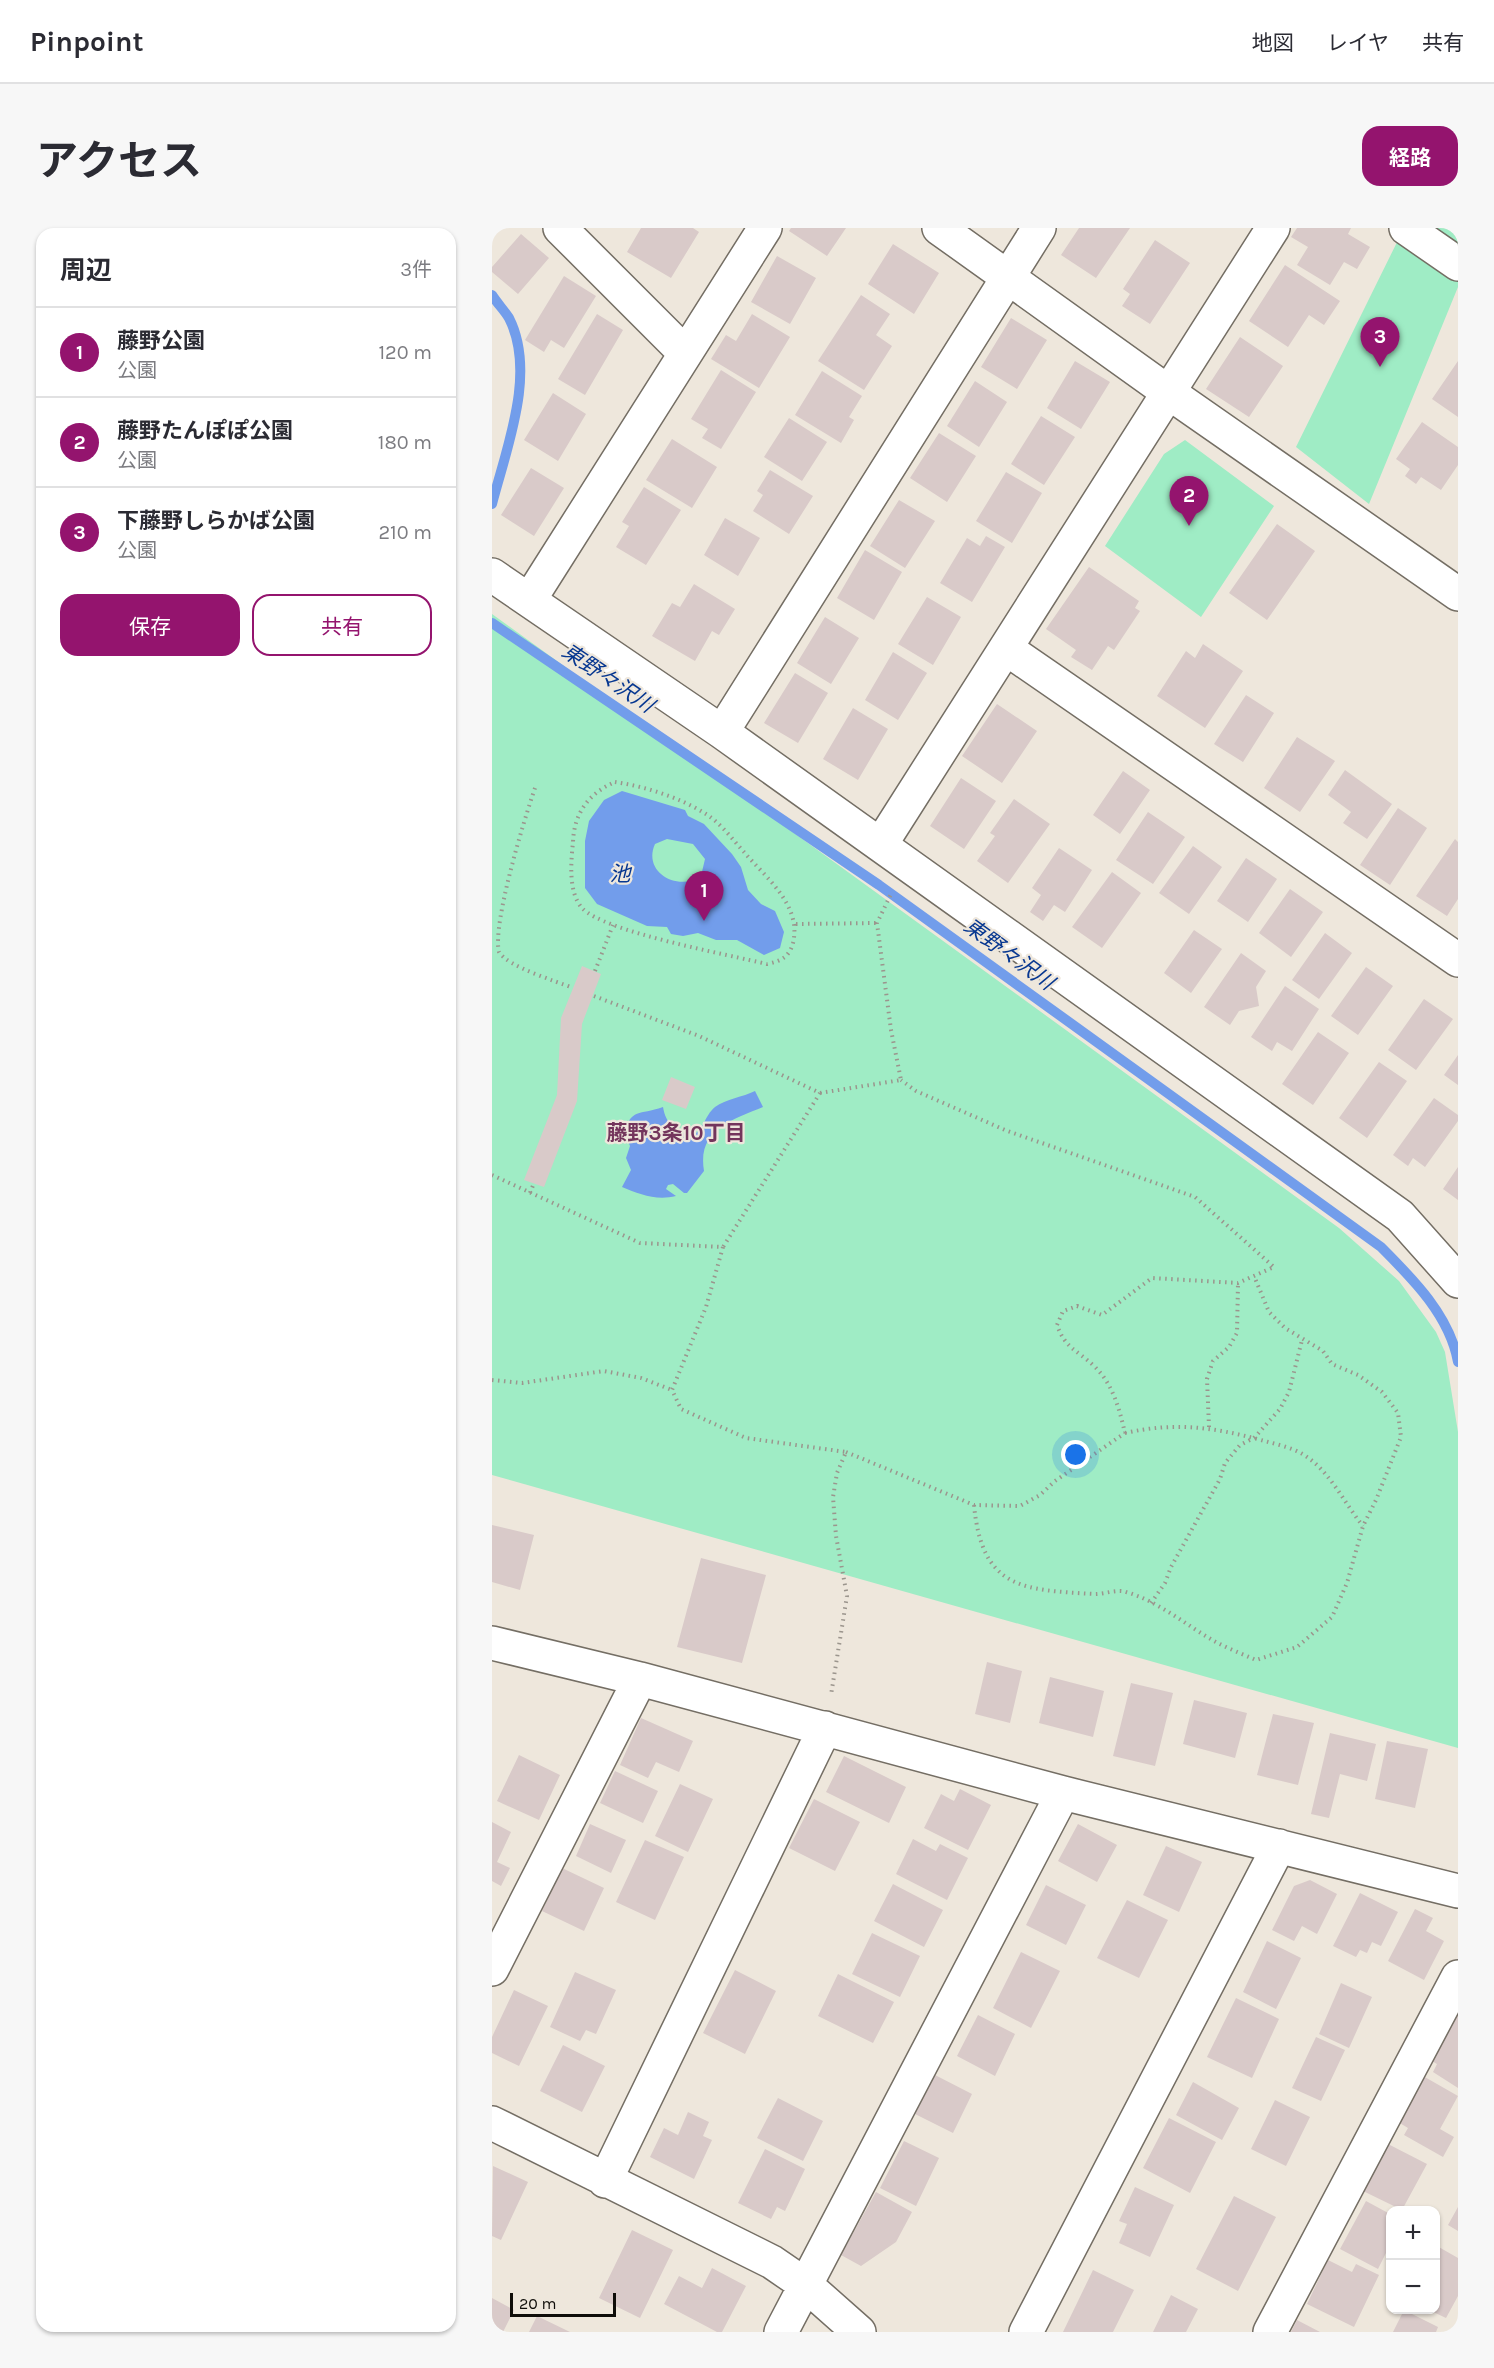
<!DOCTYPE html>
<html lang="ja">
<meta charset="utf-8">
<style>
:root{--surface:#fff;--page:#f7f7f7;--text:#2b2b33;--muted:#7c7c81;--line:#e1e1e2;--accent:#94146e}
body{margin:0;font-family:Karla,"Noto Sans JP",sans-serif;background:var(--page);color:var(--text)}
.controls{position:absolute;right:18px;bottom:18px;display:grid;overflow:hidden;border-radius:12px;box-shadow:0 2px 4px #0004}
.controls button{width:54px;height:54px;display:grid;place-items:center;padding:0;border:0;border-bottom:2px solid var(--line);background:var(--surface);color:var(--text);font:30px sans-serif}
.scale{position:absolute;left:18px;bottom:15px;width:106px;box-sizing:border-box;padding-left:6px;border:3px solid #0f0d09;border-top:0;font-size:16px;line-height:21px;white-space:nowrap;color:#0f0d09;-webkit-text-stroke:4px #eee7dc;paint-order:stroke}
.you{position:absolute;left:584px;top:1227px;width:21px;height:21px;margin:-15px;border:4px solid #fff;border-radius:50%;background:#1a73e8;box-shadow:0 0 0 9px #1a73e833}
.badge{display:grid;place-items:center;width:39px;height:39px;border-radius:50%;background:var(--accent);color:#fff;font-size:20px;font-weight:700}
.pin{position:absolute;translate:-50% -50px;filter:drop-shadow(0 2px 3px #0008)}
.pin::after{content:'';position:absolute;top:32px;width:21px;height:18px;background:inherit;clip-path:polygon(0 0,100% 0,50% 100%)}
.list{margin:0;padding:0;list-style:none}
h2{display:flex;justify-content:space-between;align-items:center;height:78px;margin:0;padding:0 24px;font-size:26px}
h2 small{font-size:20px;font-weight:400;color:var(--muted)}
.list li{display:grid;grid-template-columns:39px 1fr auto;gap:18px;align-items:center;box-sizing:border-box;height:90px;padding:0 24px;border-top:2px solid var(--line)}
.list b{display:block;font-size:22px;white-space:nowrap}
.list p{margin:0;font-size:20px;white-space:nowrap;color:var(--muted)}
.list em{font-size:20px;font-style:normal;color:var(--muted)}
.actions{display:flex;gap:12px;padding:18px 24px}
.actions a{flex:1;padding:14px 0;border:2px solid var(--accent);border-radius:18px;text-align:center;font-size:21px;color:var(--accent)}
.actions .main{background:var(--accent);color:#fff}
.map{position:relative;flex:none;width:966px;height:2104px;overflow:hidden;border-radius:18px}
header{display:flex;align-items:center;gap:36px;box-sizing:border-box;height:84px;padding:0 30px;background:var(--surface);border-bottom:2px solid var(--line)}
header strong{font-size:28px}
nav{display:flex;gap:33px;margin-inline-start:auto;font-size:21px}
.intro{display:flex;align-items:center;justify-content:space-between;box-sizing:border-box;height:144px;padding:0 36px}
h1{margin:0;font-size:42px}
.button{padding:15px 27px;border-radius:18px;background:var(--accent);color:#fff;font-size:21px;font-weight:700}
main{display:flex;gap:36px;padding:0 36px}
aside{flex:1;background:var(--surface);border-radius:18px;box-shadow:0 2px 4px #0004}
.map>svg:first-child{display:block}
</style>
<header>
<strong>Pinpoint</strong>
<nav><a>地図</a><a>レイヤ</a><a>共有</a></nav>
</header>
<div class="intro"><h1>アクセス</h1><a class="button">経路</a></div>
<main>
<aside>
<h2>周辺<small>3件</small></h2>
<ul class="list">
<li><span class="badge">1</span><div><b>藤野公園</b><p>公園</p></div><em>120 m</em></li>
<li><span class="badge">2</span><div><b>藤野たんぽぽ公園</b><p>公園</p></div><em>180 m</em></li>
<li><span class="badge">3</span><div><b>下藤野しらかば公園</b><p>公園</p></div><em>210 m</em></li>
</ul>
<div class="actions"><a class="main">保存</a><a>共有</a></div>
</aside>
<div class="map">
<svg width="966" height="2104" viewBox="0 0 966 2104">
<rect width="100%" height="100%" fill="#eee7dc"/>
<path fill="#9fecc5" d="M912,0H966V59L877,276L804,219Z
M693,212L782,278L709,389L613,318L672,226Z
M0,386L847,1000L907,1053L944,1104L953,1124L966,1204V1520L0,1247Z"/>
<path fill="#729deb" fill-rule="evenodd" d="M130,563L193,582L196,588L212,596L240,626L249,639L256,662L269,676L283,683L292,704L288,720L272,727L245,712H224L206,705L191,708L179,706L175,699L155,698L105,676L93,660V613L97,593L112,572ZM175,611L201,616L213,631L209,648C187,664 150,645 163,616Z
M263,863L271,879C240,892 205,901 212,943L195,965H192L181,956L176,957L174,961L184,968C164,973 147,966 130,959L139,942L134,930L138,918L135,911L129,909C141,878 146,888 171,879C174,896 182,902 199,908C212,903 212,888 223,879C234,871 251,869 263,863Z"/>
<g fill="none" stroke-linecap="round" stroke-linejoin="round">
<path stroke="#729deb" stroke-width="10" d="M0,67C5,75 12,82 17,90C45,145 14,221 0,276
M0,395L387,657L889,1019C921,1051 958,1088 966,1134"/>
</g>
<path fill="#d9cac9" d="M149,0H201L207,4L179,50L135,24Z
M299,0H354L335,28L297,3Z
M587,0H638L604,50L569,27Z
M805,0H859L856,6L878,19L865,41L852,34L838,57L805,37L816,19L799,9Z
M29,6L57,30L26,66L0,44V39Z
M663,12L698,35L658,96L630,78L638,66L631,61Z
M401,16L447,45L422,86L376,56Z
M285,28L324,50L298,96L259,74Z
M793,37L848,73L832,97L817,87L796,119L757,93Z
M72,48L104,68L72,120L59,112L52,124L33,112Z
M369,67L398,86L384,107L400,118L372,162L326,133Z
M105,86L131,102L93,167L66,151Z
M260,86L298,109L267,160L219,131L234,107L244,113Z
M519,90L555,112L525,161L489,139Z
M748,109L791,138L757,189L714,161Z
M583,133L618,154L589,201L555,180Z
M966,133V189L940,171Z
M229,142L264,164L229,221L210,210L216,201L199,191Z
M330,143L370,168L357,189L362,192L349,215L303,187Z
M483,153L515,174L487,219L455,198Z
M61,165L94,186L66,233L32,212Z
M549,188L583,209L552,257L519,236Z
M297,190L335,214L310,253L272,229Z
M930,194L966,219V237L949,262L929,249L924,256L913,248L918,241L904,231Z
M447,205L484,228L455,274L418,250Z
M180,211L225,239L200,280L154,252Z
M39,240L72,260L42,308L9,287Z
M278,242L321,268L297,306L261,283L271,267L265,263Z
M514,244L550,265L520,315L484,293Z
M152,259L189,282L154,337L124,319L137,298L130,294Z
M407,272L443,293L413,340L378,318Z
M233,290L268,310L246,348L212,327Z
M785,296L823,323L775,392L737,365Z
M494,308L513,319L480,374L448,355L475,310L488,318Z
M373,322L410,344L382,392L345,370Z
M597,339L647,373L643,380L648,383L622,422L616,418L600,442L579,429L584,422L554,401Z
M202,356L243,381L227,407L220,403L203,433L160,408L180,375L188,379Z
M435,369L469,389L441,437L406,416Z
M333,389L367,410L339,456L305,435Z
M711,416L751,443L713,500L665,468L694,423L703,430Z
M401,424L435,445L406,492L373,472Z
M303,445L336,465L306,515L272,495Z
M754,467L782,485L751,534L722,516Z
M505,476L545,503L510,555L470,528Z
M361,480L396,501L366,552L331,531Z
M805,509L843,533L808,584L772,560Z
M853,542L900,576L875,611L851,595L859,584L836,567Z
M631,543L658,562L628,606L601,587Z
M469,550L504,573L472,621L438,598Z
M522,571L558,596L516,655L485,633L503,608L498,605Z
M906,580L935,600L898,657L868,637Z
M656,584L693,609L661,656L624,632Z
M963,611L966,614V671L955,688L924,668Z
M701,618L730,639L697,686L667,665Z
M567,620L600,642L573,684L562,677L551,693L538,684L549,667L540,660Z
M754,630L785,651L756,694L725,673Z
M620,644L649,665L610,720L580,699Z
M798,661L831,684L799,729L767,705Z
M702,702L730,721L699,765L672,745Z
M833,705L860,725L827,771L800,752Z
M749,725L774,743L764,759L767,778L747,783L738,797L712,779Z
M90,738L109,746L90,796L85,873L52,959L32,952L65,867L69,790Z
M874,739L901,758L866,807L839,788Z
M793,758L827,781L800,823L785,814L780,823L759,809Z
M932,771L961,791L924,842L896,822Z
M826,804L857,825L821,877L790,856Z
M966,827V857L952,847Z
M887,834L915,853L875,910L847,890Z
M179,849L203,859L194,881L170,872Z
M942,870L966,887V893L933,939L921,930L916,938L901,927Z
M966,939V972L951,961Z
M0,1297L42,1307L28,1362L0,1354Z
M209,1330L274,1347L250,1435L185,1419Z
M495,1434L530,1443L518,1495L483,1486Z
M558,1449L612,1463L601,1509L547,1495Z
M639,1455L681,1465L663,1538L621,1528Z
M702,1472L755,1485L743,1530L691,1516Z
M781,1486L822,1495L806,1557L765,1547Z
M149,1490L201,1513L187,1544L164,1534L156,1550L128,1537Z
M838,1505L884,1516L875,1553L848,1546L837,1590L819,1586Z
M895,1513L936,1521L923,1580L883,1571Z
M27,1527L68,1547L47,1592L5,1573Z
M352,1528L414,1559L397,1595L334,1564Z
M123,1543L166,1563L151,1595L108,1575Z
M188,1556L221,1571L196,1624L163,1608Z
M468,1561L499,1577L476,1622L432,1600L449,1566L462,1573Z
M322,1571L368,1594L343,1643L297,1620Z
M0,1594L19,1604L5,1634L18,1640L9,1658L0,1653Z
M98,1596L134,1612L119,1645L84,1628Z
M586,1596L625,1617L605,1654L566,1633Z
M421,1611L444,1623L448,1616L476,1630L455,1672L404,1646Z
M153,1612L192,1629L163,1692L124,1674Z
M674,1618L710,1634L687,1684L651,1667Z
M70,1640L112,1660L92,1703L50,1683Z
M818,1652L845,1666L825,1706L810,1698L802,1713L780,1702L802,1658Z
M401,1656L451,1682L432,1719L382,1693Z
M554,1657L594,1677L574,1717L534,1697Z
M868,1665L906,1684L889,1718L880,1714L875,1725L868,1722L864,1729L841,1718Z
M635,1672L676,1692L647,1750L605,1730Z
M923,1681L941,1690L934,1703L952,1713L932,1752L896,1733Z
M380,1705L428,1728L408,1769L360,1746Z
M775,1713L809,1730L784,1781L751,1764Z
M529,1724L568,1743L539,1800L501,1780Z
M243,1742L284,1763L253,1826L211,1805Z
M83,1744L124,1762L104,1806L94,1802L88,1813L58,1799Z
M346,1746L402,1774L381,1815L326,1788Z
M849,1755L880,1769L857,1820L827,1806Z
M22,1762L56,1778L27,1838L0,1825V1809Z
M744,1770L787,1791L760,1850L715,1829Z
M966,1785V1860L941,1844L945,1836L940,1833Z
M486,1787L523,1806L503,1848L465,1828Z
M824,1809L853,1822L829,1873L800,1860Z
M71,1817L113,1838L90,1884L48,1863Z
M443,1847L480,1866L461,1905L423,1886Z
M931,1848L966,1868L948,1901L962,1909L951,1929L912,1907L916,1900L906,1894Z
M701,1854L747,1880L730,1912L684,1887Z
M286,1870L331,1893L311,1933L265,1910Z
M783,1872L818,1889L794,1938L759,1921Z
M196,1884L217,1894L211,1908L220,1912L202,1951L158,1929L172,1900L186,1907Z
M677,1890L724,1914L698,1965L651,1940Z
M412,1913L447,1930L424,1978L388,1960Z
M896,1916L935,1936L910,1982L871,1963Z
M273,1921L313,1941L293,1983L285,1979L279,1991L246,1975Z
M1,1938L36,1954L9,2012L0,2008Z
M643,1959L682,1977L658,2029L627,2015L635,1996L627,1993Z
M384,1964L420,1984L404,2014L369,2038L349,2027Z
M742,1968L784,1989L746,2063L704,2041Z
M874,1973L898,1986V2017L886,2041L848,2021Z
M966,1979V2003L956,1997Z
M140,2002L181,2022L148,2090L107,2070Z
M945,2018L966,2030V2068L954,2090L937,2082H944Z
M836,2032L860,2044L864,2036L887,2047L862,2099L815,2076Z
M220,2040L254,2058L230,2104H225L172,2076L187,2048L210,2060Z
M601,2042L642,2062L621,2104H571Z
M679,2067L706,2081L694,2104H661Z
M0,2070L22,2082L11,2104H0Z
M912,2082L946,2099L944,2104H901Z
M45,2088L78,2104H37Z
M805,2092L828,2104H799Z"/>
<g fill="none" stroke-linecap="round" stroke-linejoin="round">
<g stroke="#746e64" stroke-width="36">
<path id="minor" d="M68,0L193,125
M447,0L676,164L966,366
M914,0L966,36
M0,347L230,504L908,988L966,1053
M38,371L273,0
M515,421L966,732
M230,504L547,0
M389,616L781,0
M0,1415L148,1451L571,1565L966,1663
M0,1741L148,1451
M0,1895L280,2034L315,2058L367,2104
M113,1953L333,1500
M289,2104L571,1565
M534,2104L787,1618
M778,2104L966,1749"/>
</g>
<path stroke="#9b958d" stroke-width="4" stroke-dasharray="1.5 4.5" stroke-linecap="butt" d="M123,554C155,559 190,570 217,588C231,598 241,612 252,624C274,650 310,677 301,715C297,730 288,733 275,736C238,727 112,704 90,680C76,664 79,634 81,614C82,585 97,565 123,554Z
M43,560C32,592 0,697 7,724C16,739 64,753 81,760
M304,696L385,695
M103,743L121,697
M102,768L207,808L328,865L231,1019
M328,865L409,852L399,802L385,695L399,666
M0,947L148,1015L231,1019L214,1079L180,1162L189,1181L254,1210L354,1224L345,1245L341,1269L344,1308L355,1368L339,1467
M38,965L42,955
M0,1152L30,1155L112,1143L149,1150L180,1162
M717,1199L715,1151L721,1133L737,1119L745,1105L746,1055
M633,1205C682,1194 721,1199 769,1212C783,1216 799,1219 812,1227C838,1243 852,1275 871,1298
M354,1224L482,1277L528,1278L548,1267L563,1253L633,1205C627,1180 621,1156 602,1138C585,1122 573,1120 565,1097L571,1083L585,1078L610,1087L660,1050L746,1055L782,1039L703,969L513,902L424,863L409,852
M482,1277C490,1361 530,1362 603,1366C613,1366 625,1361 634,1364C666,1373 694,1397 722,1413C735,1420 750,1426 764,1432L805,1419L840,1389L855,1355L871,1298L884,1272L909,1209L906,1185L890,1164L866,1147L840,1136L831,1123L793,1100L777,1084L762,1048
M659,1375L673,1355L679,1339L728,1251L733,1235L748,1217L762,1210L788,1181L797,1164L810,1112"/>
<use href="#minor" stroke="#fff" stroke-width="33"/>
</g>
<g text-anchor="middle" stroke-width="4.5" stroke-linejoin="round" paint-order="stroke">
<g font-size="21" font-style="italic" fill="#073790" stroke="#eee7dc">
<text transform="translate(116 450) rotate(34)" y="7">東野々沢川</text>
<text x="128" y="653">池</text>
<text transform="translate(517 726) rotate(36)" y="7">東野々沢川</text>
</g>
<g font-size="21" font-weight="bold" fill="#73355c" stroke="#eee7dc">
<text x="184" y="912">藤野3条10丁目</text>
</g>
</g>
</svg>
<div class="controls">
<button>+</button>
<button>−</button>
</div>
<div class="scale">20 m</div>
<div class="you"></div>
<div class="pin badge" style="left:212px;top:693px">1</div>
<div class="pin badge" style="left:697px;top:298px">2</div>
<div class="pin badge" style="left:888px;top:139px">3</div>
</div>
</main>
